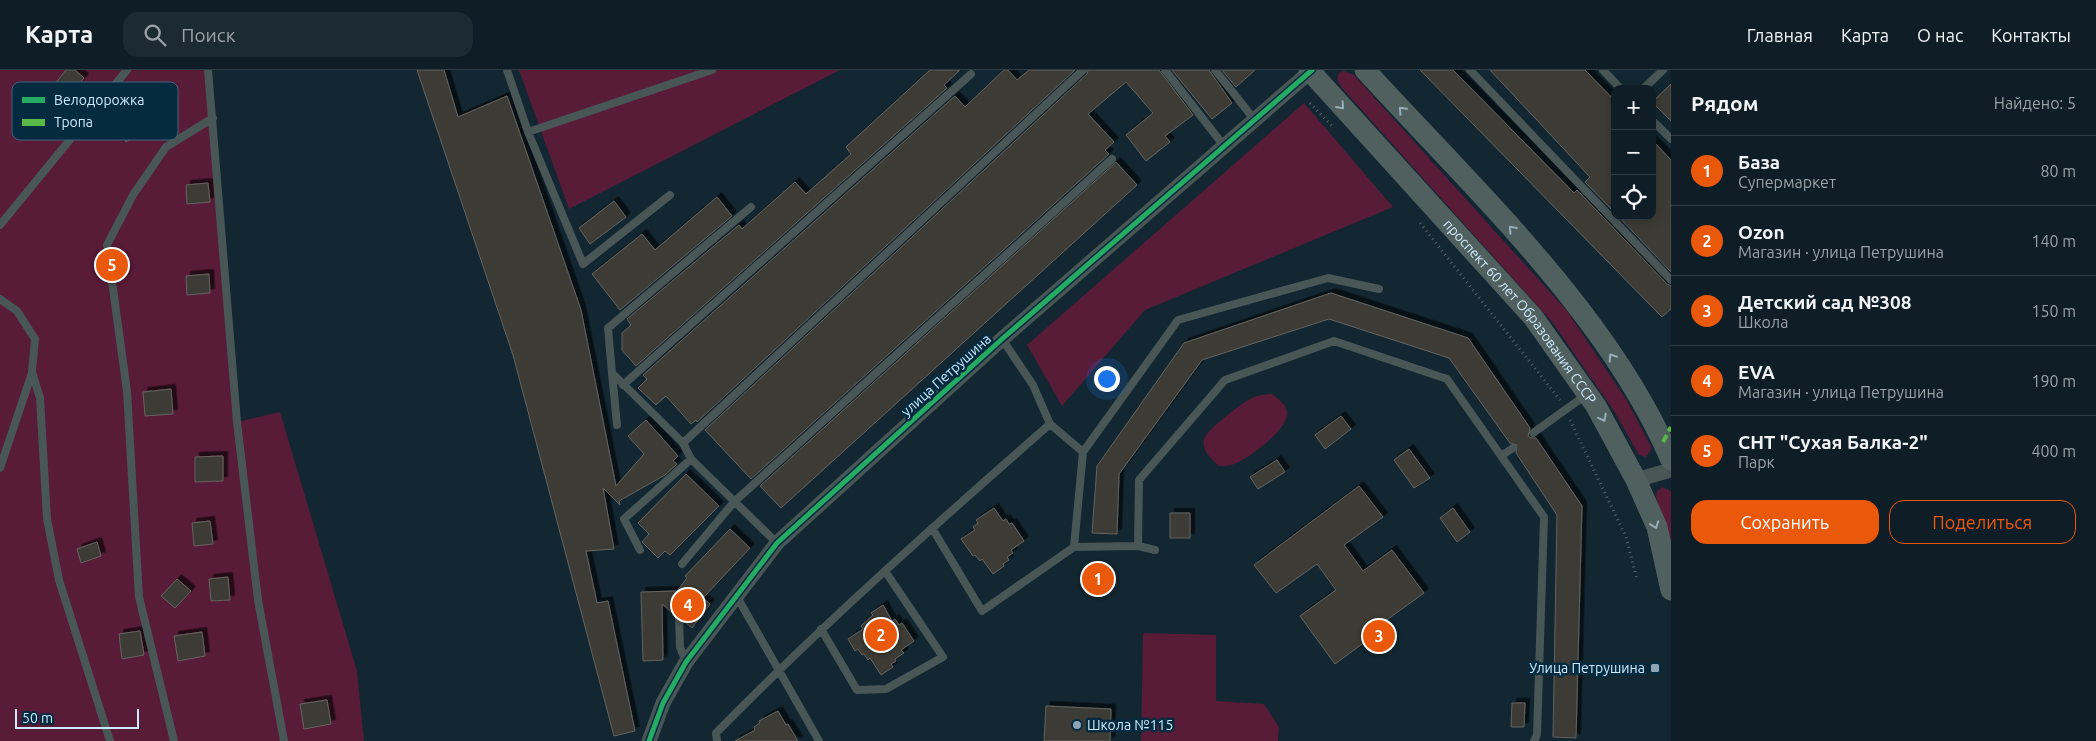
<!DOCTYPE html>
<html lang="ru">
<meta charset="utf-8">
<style>
:root{--surface:#0e1d26;--page:#1c2a32;--text:#f1f3f6;--muted:#9ba2a7;--line:#2e3b43;--accent:#ea580c}
body{margin:0;font-family:Ubuntu,sans-serif;background:var(--page);color:var(--text)}
.controls{position:absolute;right:15px;top:15px;display:grid;overflow:hidden;border-radius:10px;box-shadow:0 2px 12px #0003}
.controls button{width:45px;height:45px;display:grid;place-items:center;padding:0;border:0;border-bottom:1px solid var(--line);background:var(--surface);color:var(--text);font:25px sans-serif}
.scale{position:absolute;left:15px;bottom:12px;width:124px;box-sizing:border-box;padding-left:5px;border:2px solid #cfeafd;border-top:0;font-size:14px;line-height:18px;white-space:nowrap;color:#cfeafd;-webkit-text-stroke:4px #042b40;paint-order:stroke}
.you{position:absolute;left:1106px;top:308px;width:18px;height:18px;margin:-12px;border:4px solid #fff;border-radius:50%;background:#1a73e8;box-shadow:0 0 0 8px #1a73e833}
.badge{display:grid;place-items:center;width:32px;height:32px;border-radius:50%;background:var(--accent);color:#fff;font-size:16px;font-weight:700}
.pin{position:absolute;translate:-50% -50%;border:2px solid #fff;box-shadow:0 1px 5px #0006}
.list{margin:0;padding:0;list-style:none}
h2{display:flex;justify-content:space-between;align-items:center;height:65px;margin:0;padding:0 20px;font-size:21px}
h2 small{font-size:16px;font-weight:400;color:var(--muted)}
.list li{display:grid;grid-template-columns:32px 1fr auto;gap:15px;align-items:center;box-sizing:border-box;height:70px;padding:0 20px;border-top:1px solid var(--line)}
.list b{display:block;font-size:19px;white-space:nowrap}
.list p{margin:0;font-size:16px;white-space:nowrap;color:var(--muted)}
.list em{font-size:16px;font-style:normal;color:var(--muted)}
.actions{display:flex;gap:10px;padding:15px 20px}
.actions a{flex:1;padding:11px 0;border:1px solid var(--accent);border-radius:15px;text-align:center;font-size:18px;color:var(--accent)}
.actions .main{background:var(--accent);color:#fff}
.icon{flex:none;width:28px;height:28px;fill:none;stroke:currentColor;stroke-width:2;stroke-linecap:round;stroke-linejoin:round}
.map{position:relative;flex:none;width:1671px;height:671px;overflow:hidden}
header{display:flex;align-items:center;gap:30px;box-sizing:border-box;height:70px;padding:0 25px;background:var(--surface);border-bottom:1px solid var(--line)}
header strong{font-size:24px}
nav{display:flex;gap:28px;margin-inline-start:auto;font-size:18px}
.search{width:350px;height:45px;background:var(--page);display:flex;align-items:center;gap:12px;box-sizing:border-box;padding:0 18px;border-radius:15px;color:var(--muted);font-size:19px}
main{display:flex}
aside{flex:1;background:var(--surface)}
.map>svg:first-child{display:block}
</style>
<header>
<strong>Карта</strong>
<div class="search"><svg class="icon" aria-label="search" viewBox="0 0 24 24"><circle cx="10" cy="10" r="6"/><path d="M15 15l6 6"/></svg>Поиск</div>
<nav><a>Главная</a><a>Карта</a><a>О нас</a><a>Контакты</a></nav>
</header>
<main>
<div class="map">
<svg width="1671" height="671" viewBox="0 0 1671 671">
<defs>
<filter id="shadow"><feDropShadow dx="4.5" dy="-4.5" stdDeviation="0" flood-color="#0009"/></filter>
</defs>
<rect width="100%" height="100%" fill="#122732"/>
<path fill="#581b38" d="M0,0H208L237,352L280,342L357,601L364,671H0Z
M519,0H840L569,139Z
M1344,1L1354,5L1567,241L1627,331L1652,378L1646,387L1639,385L1614,341L1553,253L1342,18L1337,10L1339,3Z
M1304,33L1393,137L1145,240L1062,336L1027,275Z
M1272,324C1278,329 1285,333 1287,341C1290,359 1249,388 1234,394C1230,396 1223,396 1219,396C1212,390 1201,380 1204,369C1207,359 1242,333 1252,328C1258,325 1265,324 1272,324Z
M1662,417L1671,421V474L1656,427L1657,421Z
M1143,563L1216,565V631L1264,634L1279,657L1278,671H1141Z"/>
<path fill="#3c3b36" stroke="#65635f" filter="url(#shadow)" d="M66,0H75L84,8L68,27L54,15Z
M417,0H444L458,47L507,26L581,240L616,416L644,384L628,366L646,350L678,386L673,391L677,394L665,405L619,431L620,435L603,418L614,479L586,481L597,533L608,531L635,661L614,666L513,285Z
M930,0H960L944,15L947,18L636,296L622,280V263L631,255L627,249L739,155L742,159L795,112L806,124L851,84L846,77Z
M1004,0H1008L1017,10L1029,0H1075L697,352L696,350L691,354L666,326L656,335L638,318L647,309L643,305L955,26L965,37Z
M1088,0H1159L1193,45L1165,66L1170,72L1146,91L1126,65L1153,43L1126,12L1088,44L1114,72L1105,80L1109,84L751,409L705,360L1087,4Z
M1172,0H1209L1232,33L1212,49Z
M1222,0H1255L1236,17Z
M1420,0H1453L1574,123L1577,120L1667,214L1671,216V239L1662,247Z
M1490,0H1585L1615,31V143L1585,112L1590,107Z
M1671,14V51L1652,32Z
M128,41L142,61L126,72L112,51Z
M1652,70L1671,90V202L1618,146H1652Z
M1116,92L1137,115L781,438L760,416Z
M208,113L210,132L187,134L186,115Z
M717,127L732,146L620,240L592,204L642,164L655,180Z
M614,131L626,147L590,174L579,158Z
M209,204L210,223L187,225L186,206Z
M1331,223L1468,268L1530,358L1528,366L1531,368H1536L1582,436L1576,668L1553,667L1557,445L1516,383L1517,375L1510,373L1449,288L1329,249L1202,290L1119,404L1117,464L1092,463L1097,396L1184,273Z
M171,319L173,344L145,346L143,322Z
M1341,346L1351,359L1325,379L1315,365Z
M1409,379L1430,408L1414,418L1394,390Z
M223,386V411L195,412V387Z
M1277,390L1285,402L1258,419L1250,407Z
M686,404L719,436L670,485L665,481L658,488L642,472L649,464L638,453Z
M1359,416L1383,447L1344,475L1363,501L1392,480L1424,523L1370,562L1373,566L1335,594L1300,546L1336,520L1317,494L1276,523L1254,495Z
M994,438L1003,451L1006,449L1009,454L1012,453L1024,471L1011,480L1013,483L1007,487L1009,490L1003,494L1004,496L993,504L982,489L980,491L975,485L973,486L961,469L975,460L973,457L978,453L976,450Z
M1453,438L1470,462L1457,472L1440,448Z
M1170,443H1190V468H1170Z
M210,451L213,474L194,476L192,453Z
M730,459L750,478L703,528L710,534L692,558L685,552L682,542L674,544L662,534L663,590L643,591L641,522L677,521L687,508L685,506Z
M97,472L101,486L81,493L77,479Z
M1106,502L1107,516L1083,517L1082,504Z
M228,507L230,530L211,531L209,509Z
M177,509L191,521L175,538L161,526Z
M883,535L892,551L895,549L899,555L902,553L914,571L901,580L904,583L895,589L896,591L891,594L893,597L881,605L870,588L868,590L864,584L862,585L858,579L855,581L848,569L863,559L861,556L873,545L871,543Z
M140,561L144,585L122,589L119,564Z
M202,562L205,586L178,591L174,566Z
M327,630L331,654L304,659L300,634Z
M1512,633H1525L1524,657H1511Z
M1046,636L1111,639L1110,671H1044Z
M778,641L786,655L788,654L798,671H735L755,660L754,657L760,653L759,651Z"/>
<g fill="none" stroke-linecap="round" stroke-linejoin="round">
<path stroke="#546265" stroke-width="3" stroke-dasharray="1 4" stroke-linecap="butt" d="M1310,33L1334,58
M1420,153L1560,330
M1570,350L1626,467L1637,510"/>
<path stroke="#485655" stroke-width="8" d="M208,0L237,352L258,530L284,671
M507,0L528,62L712,0
M1165,0L1224,76
M1215,0L1254,49
M1470,0L1671,210
M1603,0L1621,19
M1643,19L1663,0
M1652,50L1671,69
M528,62L583,194L670,125
M751,137L608,258L612,303L683,373L691,389L777,473
M0,155L127,0
M0,229L17,241L35,269L32,302L40,328L47,449L59,510L110,671
M1002,269L1033,315L1050,354L1083,382L1074,477L1138,476
M612,303L617,355
M623,315L971,4
M1533,363L1586,325
M683,373L1083,0
M1083,382L1178,250L1328,208L1379,219
M1501,386L1513,378
M0,398L32,303
M932,458L982,541L1074,477
M640,480L624,449L691,389
M1155,480L1138,476L1139,410L1225,310L1334,271L1447,309L1544,447L1537,665L1534,671
M682,494L734,432L1112,89
M736,525L819,671
M679,547L680,577L686,592
M821,559L857,620L886,619L943,587L885,501
M174,671L139,527L127,321L107,175L133,125L166,77L213,48
M717,671L716,663C823,554 936,454 1050,354"/>
<path stroke="#485655" stroke-width="15" d="M1636,410L1671,400
M649,671L663,633L686,592L777,473L1002,269L1312,0"/>
<g stroke="#50605f" stroke-width="21">
<path id="s1" d="M1309,0L1533,247L1596,336L1636,410L1657,457L1671,520"/>
<path d="M1365,0C1471,116 1609,244 1671,390"/>
</g>
<path stroke="#58b947" stroke-width="4" stroke-dasharray="8 4" stroke-linecap="butt" d="M1663,372L1671,357"/>
<g stroke="#042b40" stroke-width="8">
<path id="cycleway" d="M649,671L663,633L686,592L777,473L1002,269L1312,0"/>
</g>
<use href="#cycleway" stroke="#26ab63" stroke-width="5"/>
</g>
<defs><path id="oneway-chevron" d="M-2-3.5L2.5 0L-2 3.5" fill="none" stroke-width="1.6" stroke-linecap="round" stroke-linejoin="round" transform="scale(1.25)"/></defs>
<g stroke="#96acb6">
<use href="#oneway-chevron" transform="translate(1341 36) rotate(48)"/>
<use href="#oneway-chevron" transform="translate(1402 40) rotate(-133)"/>
<use href="#oneway-chevron" transform="translate(1512 159) rotate(-132)"/>
<use href="#oneway-chevron" transform="translate(1612 287) rotate(-123)"/>
<use href="#oneway-chevron" transform="translate(1603 348) rotate(62)"/>
<use href="#oneway-chevron" transform="translate(1655 455) rotate(70)"/>
</g>
<g fill="#8da6b6" stroke="#042b40" stroke-width="2">
<rect x="1650" y="593" width="10" height="10" rx="2.5"/>
<circle cx="1077" cy="655" r="5"/>
</g>
<g text-anchor="middle" stroke-width="5" stroke-linejoin="round" paint-order="stroke">
<g font-size="14" fill="#cfeafd" stroke="#042b40">
<text dy="5" stroke="none"><textPath href="#s1" startOffset="321">проспект 60 лет Образования СССР</textPath></text>
<text transform="translate(946 305) rotate(-42)" y="5">улица Петрушина</text>
</g>
<g font-size="14" fill="#cfeafd" stroke="#042b40" text-anchor="end">
<text x="1645" y="603">Улица Петрушина</text>
<text x="1087" y="660" text-anchor="start">Школа №115</text>
</g>
</g>
<rect x="12" y="12" width="166" height="58" rx="8" fill="#042b40" stroke="#416479" stroke-width="1"/>
<rect x="22" y="27" width="23" height="6" fill="#26ab63"/>
<rect x="22" y="49" width="23" height="7" fill="#58b947"/>
<g font-size="14" fill="#cfeafd">
<text x="54" y="35">Велодорожка</text>
<text x="54" y="57">Тропа</text>
</g>
</svg>
<div class="controls">
<button>+</button>
<button>−</button>
<button><svg class="icon" aria-label="locate" viewBox="0 0 24 24"><circle cx="12" cy="12" r="6"/><path d="M12 2v4M12 18v4M2 12h4M18 12h4"/></svg></button>
</div>
<div class="scale">50 m</div>
<div class="you"></div>
<div class="pin badge" style="left:1098px;top:509px">1</div>
<div class="pin badge" style="left:881px;top:565px">2</div>
<div class="pin badge" style="left:1379px;top:566px">3</div>
<div class="pin badge" style="left:688px;top:535px">4</div>
<div class="pin badge" style="left:112px;top:195px">5</div>
</div>
<aside>
<h2>Рядом<small>Найдено: 5</small></h2>
<ul class="list">
<li><span class="badge">1</span><div><b>База</b><p>Супермаркет</p></div><em>80 m</em></li>
<li><span class="badge">2</span><div><b>Ozon</b><p>Магазин · улица Петрушина</p></div><em>140 m</em></li>
<li><span class="badge">3</span><div><b>Детский сад №308</b><p>Школа</p></div><em>150 m</em></li>
<li><span class="badge">4</span><div><b>EVA</b><p>Магазин · улица Петрушина</p></div><em>190 m</em></li>
<li><span class="badge">5</span><div><b>СНТ &quot;Сухая Балка-2&quot;</b><p>Парк</p></div><em>400 m</em></li>
</ul>
<div class="actions"><a class="main">Сохранить</a><a>Поделиться</a></div>
</aside>
</main>
